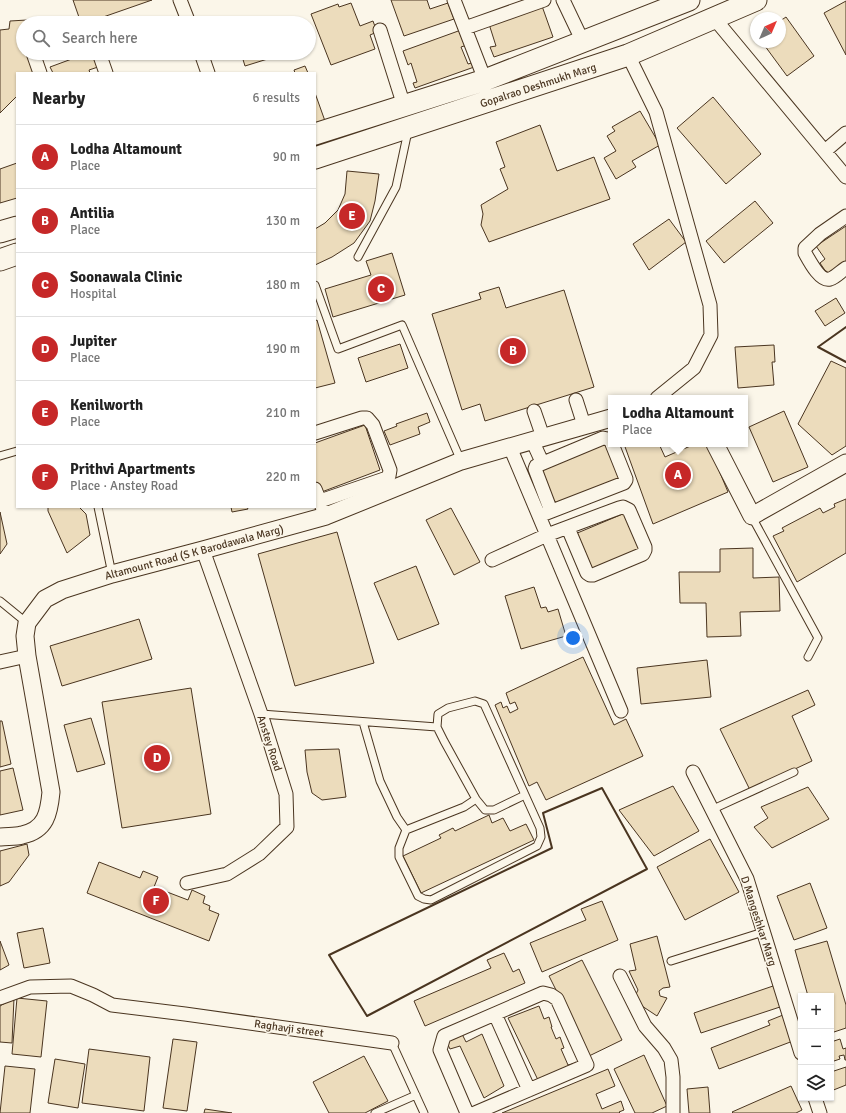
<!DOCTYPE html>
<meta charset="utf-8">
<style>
:root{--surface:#fff;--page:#f6f6f6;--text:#222;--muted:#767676;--line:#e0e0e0;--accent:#c62828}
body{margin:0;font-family:Signika,sans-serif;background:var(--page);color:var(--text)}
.controls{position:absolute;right:12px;bottom:12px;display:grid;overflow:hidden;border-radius:0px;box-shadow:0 1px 3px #0004}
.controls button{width:36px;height:36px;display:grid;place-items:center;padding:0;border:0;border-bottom:1px solid var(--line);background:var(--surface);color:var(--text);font:20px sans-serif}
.compass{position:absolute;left:750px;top:12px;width:36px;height:36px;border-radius:50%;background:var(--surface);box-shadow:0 1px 3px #0004;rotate:44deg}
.you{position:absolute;left:573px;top:638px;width:14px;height:14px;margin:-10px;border:3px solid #fff;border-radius:50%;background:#1a73e8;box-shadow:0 0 0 6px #1a73e833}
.badge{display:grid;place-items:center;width:26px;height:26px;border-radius:50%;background:var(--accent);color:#fff;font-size:13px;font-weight:700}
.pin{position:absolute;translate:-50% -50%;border:2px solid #fff;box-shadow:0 1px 4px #0006}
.popup{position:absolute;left:608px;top:395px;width:140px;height:52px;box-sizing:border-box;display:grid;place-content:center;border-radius:0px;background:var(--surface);filter:drop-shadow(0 1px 3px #0005);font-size:13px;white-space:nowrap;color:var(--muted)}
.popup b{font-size:15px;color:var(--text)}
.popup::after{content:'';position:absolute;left:50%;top:100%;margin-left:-8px;border:8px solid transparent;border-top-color:var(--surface)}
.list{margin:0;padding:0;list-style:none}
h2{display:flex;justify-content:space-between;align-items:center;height:52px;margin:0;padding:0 16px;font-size:17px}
h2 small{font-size:13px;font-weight:400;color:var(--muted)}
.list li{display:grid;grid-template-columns:26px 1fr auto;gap:12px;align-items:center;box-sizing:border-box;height:64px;padding:0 16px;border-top:1px solid var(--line)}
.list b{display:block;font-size:15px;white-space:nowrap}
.list p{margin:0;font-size:13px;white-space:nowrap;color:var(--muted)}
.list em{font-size:13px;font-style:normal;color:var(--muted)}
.icon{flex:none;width:22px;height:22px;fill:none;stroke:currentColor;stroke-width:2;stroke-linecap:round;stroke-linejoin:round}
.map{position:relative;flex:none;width:846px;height:1113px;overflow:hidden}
.search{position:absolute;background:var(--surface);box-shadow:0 1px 3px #0004;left:16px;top:16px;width:300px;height:44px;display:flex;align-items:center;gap:10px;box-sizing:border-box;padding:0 14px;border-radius:22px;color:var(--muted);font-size:15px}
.panel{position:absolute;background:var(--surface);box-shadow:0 1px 3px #0004;left:16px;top:72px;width:300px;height:436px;border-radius:0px}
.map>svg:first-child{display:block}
</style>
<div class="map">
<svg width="846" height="1113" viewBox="0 0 846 1113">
<rect width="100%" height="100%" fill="#fbf6e9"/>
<path fill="#ecdcbc" stroke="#4a3520" d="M73,0H152L86,23H81Z
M391,0H427L430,9L448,3L454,19L404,36Z
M846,1V55L824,13Z
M351,3L360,26L373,21L377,32L370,35L375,49L331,65L311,14L338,4L339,7Z
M542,6L553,37L494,57L490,47L496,46L489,24Z
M786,17L814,56L787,76L762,42H780V21Z
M27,20V23H23V53H31L33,73H17V96L0,113V30L9,29L10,21Z
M461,30L467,45L461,47L468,64L475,62L477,66L415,88L413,83L417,82L411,63L408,65L403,51Z
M88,53H93L98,67L89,70L90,73H53L50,67Z
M241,53H287L245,66Z
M305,66L308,73H295L294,70Z
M315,93L325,121L315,124Z
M713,97L761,154L726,184L677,128Z
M640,111L660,145L632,161L636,167L616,179L604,158L616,151L607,136L615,131L612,127Z
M540,125L557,171L594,157L610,199L489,242L481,225L483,214L481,205L508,189L500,169L505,167L496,142Z
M17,163V198L0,203V169Z
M347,171L379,174L375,201L370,221L354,243L332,257L315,265V229L325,223L338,210L345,194Z
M755,201L773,223L724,263L706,241Z
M669,219L686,242L649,270L633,244Z
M846,226V262L828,275L820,263L825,259L816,246Z
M392,253L405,295L333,317L325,289L371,275L366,261Z
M499,287L506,308L564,290L594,387L485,421L480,404L462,410L432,314L481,299L479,293Z
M836,298L845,313L825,326L815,311Z
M317,320L335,383L315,388V321Z
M400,344L408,368L366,382L358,358Z
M774,345L775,362H772L774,385L738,388L735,347Z
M831,361L846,368V446L832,455L798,424Z
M784,411L808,467L773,482L749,427Z
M427,413L430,422L418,427L420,434L390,445L384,431L397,426L396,424Z
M365,425L380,470L319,493L315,480V443Z
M608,442L623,481L553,507L539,468Z
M624,444H659L665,457L695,444H708L728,492L653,524Z
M846,499V553L797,582L773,536L784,531L782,528L820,508L823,513L835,507L834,504Z
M48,507H79L86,514L90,535L67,553L48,511Z
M231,507H247L248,509L232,512Z
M451,508L480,562L454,575L426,520Z
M0,512L7,544L0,554Z
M625,513L642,550L592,572L575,534Z
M337,532L374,663L295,686L258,554Z
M753,548V578L779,577L780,611L740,612L741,636L707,637L706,603H680L679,572H720V549Z
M416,566L439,624L398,640L374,583Z
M534,587L541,608L546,607L548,612L558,609L566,636L521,649L505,596Z
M139,619L152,659L62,686L50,646Z
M583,657L614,725L626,719L643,756L546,800L537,782L529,786L495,705L501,702L503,708L507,706L510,713L518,709L515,702L510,704L506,693Z
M707,660L711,697L641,704L637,668Z
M191,688L211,814L122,828L102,702Z
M808,690L815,705L792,716L812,761L750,790L720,729Z
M91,718L105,764L77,772L64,725Z
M0,721H2L11,764L0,767Z
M339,749L346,797L322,800L312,793L307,772L305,750Z
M13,768L23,810L0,815V771Z
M673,786L699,831L654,856L619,810Z
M808,787L829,819L772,848L754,827L768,818L761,807Z
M489,815L492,823L503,818L510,831L526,824L534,840L421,893L403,856L441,838L439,835L453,828L455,831Z
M710,839L739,892L685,920L657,867Z
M27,844L29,855L9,882L0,886V851Z
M99,862L140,878L143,871L158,877L154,887L188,900L192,890L205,896L203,903L210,906L209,910L219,914L209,941L87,893Z
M810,883L827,928L794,940L777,896Z
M602,901L618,940L542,972L530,943L586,920L581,909Z
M43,928L50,963L24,968L17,933Z
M657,936L670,987L663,988L659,991L660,996L667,998L657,1016L633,1000L638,990L629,971L636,970L630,944Z
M0,941L9,965L0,970Z
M827,941L846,1005V1028L831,1033V996H808L795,950Z
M504,953L513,972L519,969L525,983L425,1026L414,1001L491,968L487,960Z
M582,960L622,1040L589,1056L549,976Z
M776,985L783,1006L701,1033L694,1013Z
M14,998L12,1043L0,1042V1006Z
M17,998L47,1001L41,1057L12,1054Z
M539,1006L544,1019L549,1017L552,1027H551L556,1039L560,1037L564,1048L561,1049L568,1065L572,1064L573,1067L538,1080L508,1018Z
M783,1015L793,1041L719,1069L711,1048L770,1025L768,1021Z
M462,1034L466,1042L482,1034L504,1086L484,1098L460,1046L450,1049L446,1041Z
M173,1039L197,1042L187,1111L163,1108Z
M840,1039L843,1049L846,1048V1060H845L844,1055L839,1056L840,1059L831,1062V1042Z
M89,1049L150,1057L144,1111L82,1103Z
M644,1055L667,1106L652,1113H635L614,1069Z
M364,1056L388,1101L365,1113H329L313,1082Z
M55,1059L85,1064L78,1108L48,1103Z
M5,1066L35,1069L30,1113H0Z
M846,1067V1085L831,1091V1072Z
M608,1069L615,1086L596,1094L602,1109L621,1101L624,1110L619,1112L620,1113H502Z
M791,1086L802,1110L796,1113H733L732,1112Z
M708,1087L710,1113H689L687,1089Z
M205,1109L232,1113H204Z"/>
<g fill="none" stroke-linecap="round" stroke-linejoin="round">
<g stroke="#4a3520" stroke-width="9">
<path id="service" d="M358,257L396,187L408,131
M315,285L338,349L402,325L461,461
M0,456L17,451
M98,507L112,574
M752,517L818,638L808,657
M0,601L27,623
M261,714L437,727L438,714L448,708L475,701L484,704L540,828L541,837L537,846L431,900L424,899L418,896L399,857V848L406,830L397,817L380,781L363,722
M476,799L485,810H494L525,795
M711,810L794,772
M406,830L464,807L476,799L444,741L437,727
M671,961L763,932
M392,1043L424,1113
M375,1113L416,1095"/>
</g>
<g stroke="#4a3520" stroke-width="15">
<path id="minor" d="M180,0L189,23
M454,0L485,80
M563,0L583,42
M714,18L846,177
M465,28L544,0
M380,30L404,106
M33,53L40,73
M99,53L106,73
M201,53L208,73
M628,55L656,112L710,305L711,335L694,368L657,398
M825,151L846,133
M846,216L820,234L805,248V253C809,260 820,282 830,279C836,277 841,271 846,268
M576,400L584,425
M534,411L543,437
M315,433L362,418H367L373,425L390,470L389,476L387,478L320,501
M532,440L542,462
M510,447L621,711
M315,489L323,509
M551,511L535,469L536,466L603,438L608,439L611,441
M539,516L624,483L626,480V479L612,444
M492,560L547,535L619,508L623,507L629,510L645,547V550L643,554L593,575H590L587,573L568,528
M0,662L27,656
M693,772L747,879L801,1053
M187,883L227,874L259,854L287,827L286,794L261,714L203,550
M620,976L645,1026L664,1048L671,1060L673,1077V1113
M0,998L30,987L71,986L93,995L112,1005L185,1014L392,1043
M495,1014L529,1090
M815,1098L820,1113
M467,1113L440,1050L444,1036L543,993L551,995L557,999L587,1065L475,1113"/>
</g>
<g stroke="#4a3520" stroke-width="19">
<path id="tertiary" d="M715,444L752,516L846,463
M0,837C7,836 15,837 22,835C46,830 49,813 51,792L27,656L25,636L27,623L45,599L62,590L112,574L203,550L326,516L461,461L611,418"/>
</g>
<g stroke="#4a3520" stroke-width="23">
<path id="primary" d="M315,134L485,80L689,0
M315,158L628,55L756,0
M0,232L17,227
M0,260L17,254"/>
</g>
<use href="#service" stroke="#fbf6e9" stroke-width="7"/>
<use href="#minor" stroke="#fbf6e9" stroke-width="13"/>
<use href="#tertiary" stroke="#fbf6e9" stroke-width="17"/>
<use href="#primary" stroke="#fbf6e9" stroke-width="21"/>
<path stroke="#4a3520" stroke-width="2" d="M846,327L818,347L846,362
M602,788L647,869L367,1016L329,955L552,848L543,813Z"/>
</g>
<g text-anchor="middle" stroke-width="3" stroke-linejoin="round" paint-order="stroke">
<g font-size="11" fill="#4a3520" stroke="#fbf6e9">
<text transform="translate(538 85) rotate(-18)" y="4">Gopalrao Deshmukh Marg</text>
<text transform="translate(194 552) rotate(-15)" y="4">Altamount Road (S K Barodawala Marg)</text>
<text transform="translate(270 743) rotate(72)" y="4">Anstey Road</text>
<text transform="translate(759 921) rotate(72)" y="4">D Mangeshkar Marg</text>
<text transform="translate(289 1028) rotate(8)" y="4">Raghavji street</text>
</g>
</g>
</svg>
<div class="controls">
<button>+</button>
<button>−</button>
<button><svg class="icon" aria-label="layers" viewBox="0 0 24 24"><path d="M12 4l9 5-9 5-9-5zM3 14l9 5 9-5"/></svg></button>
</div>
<svg class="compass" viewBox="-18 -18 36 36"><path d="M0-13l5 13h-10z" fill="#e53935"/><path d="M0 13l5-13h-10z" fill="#767676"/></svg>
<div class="you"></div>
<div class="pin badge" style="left:678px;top:475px">A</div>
<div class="popup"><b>Lodha Altamount</b>Place</div>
<div class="pin badge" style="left:513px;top:351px">B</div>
<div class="pin badge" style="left:381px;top:289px">C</div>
<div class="pin badge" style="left:157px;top:758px">D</div>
<div class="pin badge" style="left:352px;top:216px">E</div>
<div class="pin badge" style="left:156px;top:901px">F</div>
<div class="search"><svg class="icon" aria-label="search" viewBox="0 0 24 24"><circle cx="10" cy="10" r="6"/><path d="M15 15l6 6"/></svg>Search here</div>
<section class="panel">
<h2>Nearby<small>6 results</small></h2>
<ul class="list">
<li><span class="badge">A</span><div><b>Lodha Altamount</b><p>Place</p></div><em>90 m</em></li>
<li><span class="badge">B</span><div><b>Antilia</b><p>Place</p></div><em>130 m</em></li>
<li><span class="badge">C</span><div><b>Soonawala Clinic</b><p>Hospital</p></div><em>180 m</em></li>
<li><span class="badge">D</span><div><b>Jupiter</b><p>Place</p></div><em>190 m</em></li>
<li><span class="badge">E</span><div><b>Kenilworth</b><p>Place</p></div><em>210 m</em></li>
<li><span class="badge">F</span><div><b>Prithvi Apartments</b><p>Place · Anstey Road</p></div><em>220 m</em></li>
</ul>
</section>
</div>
